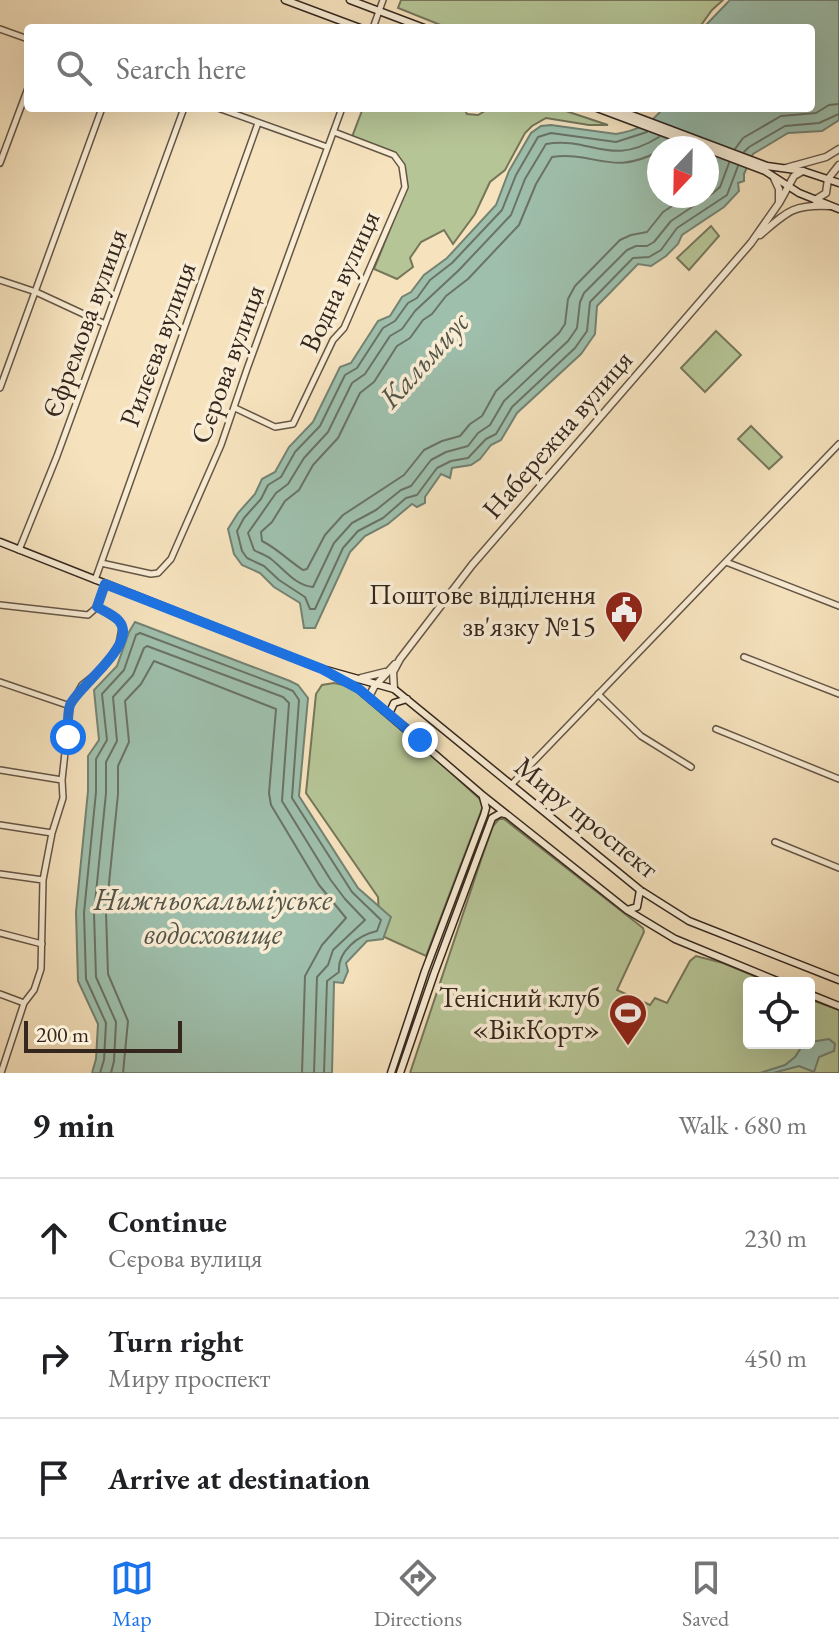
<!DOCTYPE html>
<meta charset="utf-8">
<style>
:root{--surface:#fff;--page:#f2f2f2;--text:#202124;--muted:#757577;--line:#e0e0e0;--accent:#1a73e8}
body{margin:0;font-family:"EB Garamond",serif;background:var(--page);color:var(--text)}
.controls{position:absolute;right:24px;bottom:24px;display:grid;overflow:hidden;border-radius:8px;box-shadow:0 8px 32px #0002}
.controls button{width:72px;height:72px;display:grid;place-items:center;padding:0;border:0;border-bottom:2px solid var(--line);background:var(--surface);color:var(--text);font:40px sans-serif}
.compass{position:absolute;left:647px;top:136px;width:72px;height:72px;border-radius:50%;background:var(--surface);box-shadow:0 8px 32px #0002;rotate:202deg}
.scale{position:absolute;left:24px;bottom:20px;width:158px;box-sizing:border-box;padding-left:8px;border:4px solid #35271e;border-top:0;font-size:22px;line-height:28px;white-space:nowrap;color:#35271e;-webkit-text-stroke:6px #f9edd5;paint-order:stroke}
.stop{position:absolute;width:24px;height:24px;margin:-18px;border:6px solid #1a73e8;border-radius:50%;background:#fff}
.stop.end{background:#1a73e8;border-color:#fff;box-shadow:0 2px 8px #0008}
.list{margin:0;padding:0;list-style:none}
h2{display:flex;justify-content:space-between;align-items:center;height:104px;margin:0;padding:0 32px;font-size:34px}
h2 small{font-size:26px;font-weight:400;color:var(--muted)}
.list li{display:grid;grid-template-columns:52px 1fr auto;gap:24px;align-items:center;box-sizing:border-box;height:120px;padding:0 32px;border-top:2px solid var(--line)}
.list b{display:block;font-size:30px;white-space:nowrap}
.list p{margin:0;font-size:26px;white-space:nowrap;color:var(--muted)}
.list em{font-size:26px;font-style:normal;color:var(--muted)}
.icon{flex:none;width:44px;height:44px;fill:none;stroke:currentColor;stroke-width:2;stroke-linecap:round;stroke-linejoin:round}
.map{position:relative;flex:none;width:839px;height:1073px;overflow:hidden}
.search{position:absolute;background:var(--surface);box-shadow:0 8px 32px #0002;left:24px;right:24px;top:24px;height:88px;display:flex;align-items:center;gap:20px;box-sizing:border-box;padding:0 28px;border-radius:8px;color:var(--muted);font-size:30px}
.sheet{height:464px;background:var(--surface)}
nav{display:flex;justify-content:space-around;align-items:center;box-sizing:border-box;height:112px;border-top:2px solid var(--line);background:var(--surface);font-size:22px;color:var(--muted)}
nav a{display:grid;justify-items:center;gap:4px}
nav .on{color:var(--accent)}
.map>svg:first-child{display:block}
</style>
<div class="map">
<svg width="839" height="1073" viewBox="0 0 839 1073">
<rect width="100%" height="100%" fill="#f6e3be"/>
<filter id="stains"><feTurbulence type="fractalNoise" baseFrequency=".0025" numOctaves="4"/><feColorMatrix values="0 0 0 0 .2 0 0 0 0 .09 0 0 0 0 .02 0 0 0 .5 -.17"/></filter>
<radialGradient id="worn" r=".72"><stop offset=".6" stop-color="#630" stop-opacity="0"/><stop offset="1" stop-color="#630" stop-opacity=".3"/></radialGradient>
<path fill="#b6c596" stroke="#76765a" stroke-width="2" d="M401,0H723L712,10L699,28H448L398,8Z
M363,108H464L467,114L478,115L490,108H557L608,125H589L546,118L532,126L525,133L505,170L490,182L475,214L453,244L444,230L421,242L410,258L413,267L397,279L374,269L407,187L395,154L352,137Z
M711,226L719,236L689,270L677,258Z
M716,331L741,355L705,392L681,368Z
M751,426L782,457L769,469L738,439Z
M334,683L348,686L355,691L436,759L482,801L483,806L426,956L380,935L378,897L306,793L316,694L322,685Z
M499,819H504L643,928L644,932L617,990L650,1005L655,998L667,1003L690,961L696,956L723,963L771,983H749V1043H809V999L839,1010V1073H410L482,857L493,826Z"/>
<path fill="#9ebfac" stroke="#748273" stroke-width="2" fill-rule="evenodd" d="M730,0H839V120L822,131L788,133L753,154L744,174V181L738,183L739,191L724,207L682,235L678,244L666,256L651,266L638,264L597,306L595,334L581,354L517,413L501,440L491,445L480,459L471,465L452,468L450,478L441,474L425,497V503L417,507L412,504L388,524L365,536L350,552L315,628H304L300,603L274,587L260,573L242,565L234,554L228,529L238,513L255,494L262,479L275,472L289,447L313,422L340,367L351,363L378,321L390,316L402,297L411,292L424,275L447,258L496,205L509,171L531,133L541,126L551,125L616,134C635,131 652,124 663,108H811V28H703ZM659,148H707V196H659Z
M135,622L290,681L298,685L308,698L299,796L358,888L391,917L383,939L367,941L346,963L348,971L343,983L334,982L332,1073H92L96,1059L98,1024L78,981L76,912L88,791V756L99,740L94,690L117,666L129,632Z
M829,1039L835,1044L834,1051L819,1057L814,1072L799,1066L773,1073H760L785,1065L795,1057L804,1043Z"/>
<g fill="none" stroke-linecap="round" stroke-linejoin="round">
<path stroke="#6a7365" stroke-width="2" d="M647,132L616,142L551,133L538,137L516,175L502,210L452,263L430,280L417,298L408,303L395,321L383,328L357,368L345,375L320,426L295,452L281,477L268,485L261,499L244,518L237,531L242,551L247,558L264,566L279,580L305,597L310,609H315L343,548L358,531L383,518L406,498L417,495L437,468L451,461L468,458L486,439L496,434L512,407L575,348L587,331L590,302L633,258L649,257L661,250L677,228L727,195L738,166
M659,137C610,168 591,136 546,144L525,179L511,215L459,270L415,311L402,329L390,336L365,374L352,383L328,432L304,458L288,484L276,493L248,533L254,550C259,553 266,555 271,559C284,569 296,586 313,587L334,543L352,523L376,510L401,490L411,486L431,460L446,452L468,446L478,433L490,425L504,401L568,341L577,328L580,302L584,293L627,250L636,246H647L654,242L671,221L713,193L720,187L729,163
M735,149L743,138L781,116L816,113L829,105L839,104
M659,151C612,177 595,151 552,157L536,184L519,225L468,279L446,296L432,314L423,320L410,338L397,346L374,382L360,393L338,438L313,465L299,490L285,501L272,522L261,532L262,541C278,549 289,561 303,570L307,569L325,535L343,515L404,475L424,450L442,441L460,436L470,424L482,416L496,391L559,333L565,324L568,299L575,286L620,240L631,235L647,232L663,212L687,196
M744,152L749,147L785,126L819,123L839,114
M100,1073L104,1060L106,1023L86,979L84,913L96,792V759L107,740L102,694L124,670L136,635L140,633L286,688L293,691L299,700L292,798L352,892L381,920L377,931C358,935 337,952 339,972L327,981L324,1073
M111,1073L114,1061L116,1022L96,977L94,913L106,793V762L117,741L113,697L133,675L144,648L147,646L283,697L289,703L282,801L330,879L345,899L365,920L333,950L328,965L317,977L314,1073
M123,1073L128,1021L108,974L106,913L118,794V766L129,742L125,701L141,684L154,661L276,709L269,793L271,805L319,885L346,918L322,945L305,976L302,1073"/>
<g stroke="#655646" stroke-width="8">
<path id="minor" d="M373,28L383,0
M0,29L28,39
M218,108L327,147
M0,163L28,88
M0,280L36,292L105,324
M0,388L102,108
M235,408L275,427L293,424L333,340L344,328L405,187L402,166L394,155L334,132
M19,550L57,456L184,108
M726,562L839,606
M101,563L151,574L158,573L171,559L221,445L247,369L342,108
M95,580L258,123
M0,605L88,615L97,607L105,584
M744,657L839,694
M0,682L70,706
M598,694L641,736L691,767
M716,729L839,779
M0,770L62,780
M511,785L839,444
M0,825L52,833
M775,842L839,868
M0,874L43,880
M0,933L42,944
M0,994L24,1003
M1,1073L24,1003L34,990L41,969L43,880L52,833L63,798L62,780L70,706L82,685L103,668L119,644L122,628L119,621L97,607"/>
</g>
<g stroke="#655646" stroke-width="9">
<path id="tertiary" d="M786,168L826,157L839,149
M774,178L779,189V202
M815,200L826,193L828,179L839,165
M760,235C787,212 793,204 830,206
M361,678L385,672
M394,689L393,672L400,659L472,565L751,243L779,203L794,176L803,171
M369,697L374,687L395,664"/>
</g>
<g stroke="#35271e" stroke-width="9">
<path id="secondary" d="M285,0L360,28
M350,0L424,28
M597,108L704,148
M613,108L767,166L803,171L839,183
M707,149L765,171L799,193L839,209
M0,542L319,668L394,689L640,890L689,921L839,980
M332,675L359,689L481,794L627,910L675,939L782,983
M389,714L394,703L407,699
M627,910L637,907L640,890
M809,994L839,1006
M391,1073L425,971L484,815L486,808L483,797
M400,1073L434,974L492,818L501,813L505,814"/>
</g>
<use href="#minor" stroke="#f9edd5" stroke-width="5"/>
<use href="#tertiary" stroke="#f9edd5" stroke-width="6"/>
<use href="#secondary" stroke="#f9edd5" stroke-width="6"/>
</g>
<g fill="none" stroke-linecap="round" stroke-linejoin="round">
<path stroke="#1a73e8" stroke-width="10" d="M68,737C68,728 67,714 70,705C78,686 139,644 119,621C114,615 104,611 97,607L105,584L322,669L359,689L420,740"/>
</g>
<defs>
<g id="civic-pin" transform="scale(2)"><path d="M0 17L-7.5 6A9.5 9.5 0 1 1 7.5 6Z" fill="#8f2418" stroke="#f9edd5"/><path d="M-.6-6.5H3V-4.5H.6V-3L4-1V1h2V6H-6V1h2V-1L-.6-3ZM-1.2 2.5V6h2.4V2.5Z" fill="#fff"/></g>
<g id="stadium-pin" transform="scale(2)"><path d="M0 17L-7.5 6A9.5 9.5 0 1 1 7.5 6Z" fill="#8f2418" stroke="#f9edd5"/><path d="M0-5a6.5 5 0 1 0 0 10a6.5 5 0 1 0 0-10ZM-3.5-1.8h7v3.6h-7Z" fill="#fff"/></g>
</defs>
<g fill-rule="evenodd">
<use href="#civic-pin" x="624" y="610"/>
<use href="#stadium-pin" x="628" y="1013"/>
</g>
<g text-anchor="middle" stroke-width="7" stroke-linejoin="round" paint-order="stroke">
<g font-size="28" fill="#35271e" stroke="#f9edd5">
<text transform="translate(339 281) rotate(-65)" y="10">Водна вулиця</text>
<text transform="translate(84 323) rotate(-70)" y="10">Єфремова вулиця</text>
<text transform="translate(157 344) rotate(-70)" y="10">Рилєєва вулиця</text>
<text transform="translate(227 364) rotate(-70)" y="10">Сєрова вулиця</text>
<text transform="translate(557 434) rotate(-49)" y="10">Набережна вулиця</text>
<text transform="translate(587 817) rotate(39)" y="10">Миру проспект</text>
</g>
<g font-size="28" fill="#35271e" stroke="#f9edd5" text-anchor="end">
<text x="596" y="604">Поштове відділення<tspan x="596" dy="32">зв'язку №15</tspan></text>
<text x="600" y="1007">Тенісний клуб<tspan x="600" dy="32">«ВікКорт»</tspan></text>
</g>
<g font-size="30" font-style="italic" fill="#545549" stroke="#f9edd5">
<text transform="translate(424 360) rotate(-48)" y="10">Кальмиус</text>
<text x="213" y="910">Нижньокальміуське<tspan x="213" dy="34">водосховище</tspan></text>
</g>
</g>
<rect width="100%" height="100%" filter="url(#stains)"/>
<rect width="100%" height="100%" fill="url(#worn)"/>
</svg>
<div class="controls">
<button><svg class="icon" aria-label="locate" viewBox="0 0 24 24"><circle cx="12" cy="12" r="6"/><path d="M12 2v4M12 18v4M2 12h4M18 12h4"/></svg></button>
</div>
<svg class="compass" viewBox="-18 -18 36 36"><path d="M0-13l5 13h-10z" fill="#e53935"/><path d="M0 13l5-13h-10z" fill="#757577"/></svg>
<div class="scale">200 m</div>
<div class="stop" style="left:68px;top:737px"></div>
<div class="stop end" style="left:420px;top:740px"></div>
<div class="search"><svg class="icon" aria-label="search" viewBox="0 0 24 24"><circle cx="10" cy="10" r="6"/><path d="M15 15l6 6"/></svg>Search here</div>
</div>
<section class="sheet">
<h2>9 min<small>Walk · 680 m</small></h2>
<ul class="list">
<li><svg class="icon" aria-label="ahead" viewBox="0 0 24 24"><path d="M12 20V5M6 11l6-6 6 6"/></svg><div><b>Continue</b><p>Сєрова вулиця</p></div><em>230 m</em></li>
<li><svg class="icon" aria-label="right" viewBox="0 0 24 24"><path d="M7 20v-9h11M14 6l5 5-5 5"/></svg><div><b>Turn right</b><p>Миру проспект</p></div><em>450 m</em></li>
<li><svg class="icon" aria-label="arrive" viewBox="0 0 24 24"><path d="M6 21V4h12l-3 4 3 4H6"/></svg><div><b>Arrive at destination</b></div></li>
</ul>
</section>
<nav>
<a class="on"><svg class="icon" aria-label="map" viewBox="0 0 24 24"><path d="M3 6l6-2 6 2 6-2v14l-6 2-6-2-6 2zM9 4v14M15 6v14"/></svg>Map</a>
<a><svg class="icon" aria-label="directions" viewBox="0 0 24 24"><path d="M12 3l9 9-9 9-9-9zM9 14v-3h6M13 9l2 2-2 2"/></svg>Directions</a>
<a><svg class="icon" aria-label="saved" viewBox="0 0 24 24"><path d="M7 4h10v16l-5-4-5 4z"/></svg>Saved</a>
</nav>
